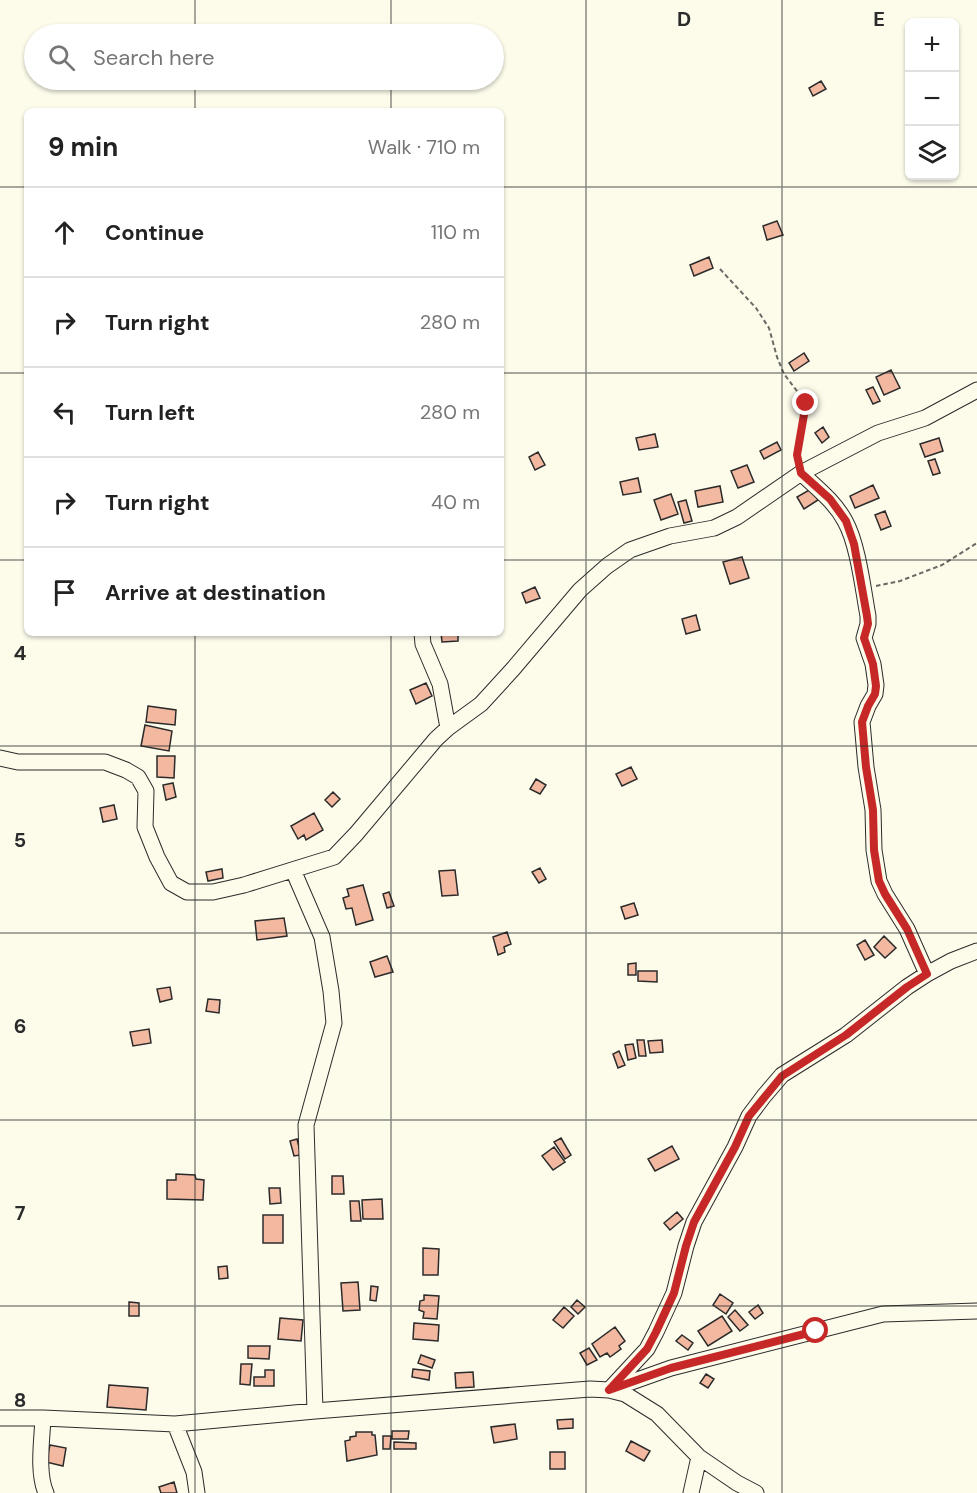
<!DOCTYPE html>
<meta charset="utf-8">
<style>
:root{--surface:#fff;--page:#f6f6f6;--text:#222;--muted:#767676;--line:#e0e0e0}
body{margin:0;font-family:"DM Sans",sans-serif;background:var(--page);color:var(--text)}
.controls{position:absolute;right:18px;top:18px;display:grid;overflow:hidden;border-radius:9px;box-shadow:0 2px 4px #0004}
.controls button{width:54px;height:54px;display:grid;place-items:center;padding:0;border:0;border-bottom:2px solid var(--line);background:var(--surface);color:var(--text);font:30px sans-serif}
.stop{position:absolute;width:18px;height:18px;margin:-14px;border:4px solid #c62828;border-radius:50%;background:#fff}
.stop.end{background:#c62828;border-color:#fff;box-shadow:0 2px 6px #0008}
.list{margin:0;padding:0;list-style:none}
h2{display:flex;justify-content:space-between;align-items:center;height:78px;margin:0;padding:0 24px;font-size:26px}
h2 small{font-size:20px;font-weight:400;color:var(--muted)}
.list li{display:grid;grid-template-columns:39px 1fr auto;gap:18px;align-items:center;box-sizing:border-box;height:90px;padding:0 24px;border-top:2px solid var(--line)}
.list b{display:block;font-size:22px;white-space:nowrap}
.list em{font-size:20px;font-style:normal;color:var(--muted)}
.icon{flex:none;width:33px;height:33px;fill:none;stroke:currentColor;stroke-width:2;stroke-linecap:round;stroke-linejoin:round}
.map{position:relative;flex:none;width:977px;height:1493px;overflow:hidden}
.search{position:absolute;background:var(--surface);box-shadow:0 2px 4px #0004;left:24px;top:24px;width:480px;height:66px;display:flex;align-items:center;gap:15px;box-sizing:border-box;padding:0 21px;border-radius:33px;color:var(--muted);font-size:22px}
.panel{position:absolute;background:var(--surface);box-shadow:0 2px 4px #0004;left:24px;top:108px;width:480px;height:528px;border-radius:9px}
.map>svg:first-child{display:block}
</style>
<div class="map">
<svg width="977" height="1493" viewBox="0 0 977 1493">
<rect width="100%" height="100%" fill="#fdfbea"/>
<path fill="#f2b8a0" stroke="#2b2b2b" stroke-width="1.5" d="M821,81L826,89L813,96L809,88Z
M777,221L783,235L767,240L763,226Z
M709,257L713,268L694,276L690,265Z
M804,353L809,361L794,371L789,363Z
M891,370L900,388L884,395L876,377Z
M873,387L880,401L873,404L866,390Z
M823,427L829,437L822,443L815,433Z
M655,434L658,447L639,450L636,438Z
M939,438L943,451L925,457L920,444Z
M777,442L781,450L764,459L760,451Z
M538,452L545,465L535,470L529,457Z
M935,459L940,473L933,475L928,461Z
M747,465L754,482L738,488L731,471Z
M638,478L641,492L623,495L620,482Z
M873,485L879,498L855,508L850,496Z
M720,486L723,502L698,507L695,491Z
M811,489L818,500L804,509L797,497Z
M671,494L678,514L661,520L654,500Z
M686,500L692,521L684,523L678,502Z
M885,511L891,526L881,530L875,515Z
M742,557L749,578L730,584L723,562Z
M535,587L540,598L526,603L522,593Z
M696,615L700,630L686,634L682,619Z
M441,633H458V641L442,642Z
M426,683L432,696L416,704L410,690Z
M148,706L176,710L175,725L146,722Z
M145,725L172,731L169,751L141,746Z
M157,756H175L174,778L157,777Z
M631,767L637,779L622,786L616,774Z
M536,779L546,785L540,794L530,789Z
M173,783L176,797L166,800L163,785Z
M333,792L340,799L332,807L325,800Z
M114,805L117,819L103,822L100,808Z
M314,813L323,830L306,840L304,835L298,839L291,826Z
M540,868L546,879L539,883L532,872Z
M222,869L223,878L208,881L206,872Z
M455,870L458,895L442,896L439,871Z
M363,885L373,920L356,925L352,908L346,909L343,898L349,896L347,889Z
M389,892L394,906L387,908L383,894Z
M634,903L638,915L625,919L621,907Z
M284,918L287,936L257,940L255,921Z
M507,932L511,944L504,947L505,952L498,955L493,937Z
M884,936L896,948L885,958L874,947Z
M865,940L874,955L865,960L857,945Z
M387,956L393,972L375,977L370,962Z
M636,963V975H628V964Z
M638,971H657V982L638,981Z
M170,987L172,999L160,1002L157,989Z
M208,999L220,1000L219,1013L206,1011Z
M149,1029L151,1043L133,1046L130,1032Z
M637,1040H644L646,1056H639Z
M662,1040L663,1052L650,1053L648,1041Z
M633,1044L636,1058L628,1060L625,1045Z
M619,1051L625,1065L618,1068L613,1054Z
M561,1138L571,1155L565,1159L554,1142Z
M297,1139L301,1155L294,1156L290,1141Z
M672,1146L679,1159L655,1171L648,1159Z
M554,1147L565,1162L553,1170L542,1156Z
M176,1174L195,1175L196,1179L204,1180L203,1200L167,1199V1180H176Z
M332,1176H343L344,1194H332Z
M269,1188H280L281,1203L270,1204Z
M382,1199L383,1219H363L362,1200Z
M350,1201H359L361,1221H351Z
M677,1212L683,1219L670,1230L664,1223Z
M263,1215H283V1243H263Z
M423,1248L439,1249L438,1275H423Z
M227,1266L228,1278L219,1279L218,1267Z
M358,1282L360,1310L343,1311L341,1283Z
M371,1286L378,1287L376,1301L370,1300Z
M720,1294L733,1303L726,1314L713,1305Z
M424,1295L439,1296L437,1319L423,1318L424,1312L419,1310L420,1301L424,1300Z
M577,1300L585,1307L578,1314L571,1307Z
M129,1302L139,1303V1316H129Z
M758,1305L763,1313L755,1319L749,1312Z
M564,1307L574,1316L563,1328L553,1320Z
M735,1310L748,1325L740,1331L728,1317Z
M722,1316L732,1331L708,1346L698,1331Z
M280,1318L303,1320L301,1341L278,1339Z
M414,1323L439,1325L438,1341L413,1339Z
M615,1327L625,1341L619,1346L621,1349L610,1357L607,1353L600,1357L592,1344Z
M682,1335L693,1343L688,1350L676,1341Z
M248,1346H270L269,1359L248,1358Z
M589,1348L597,1360L587,1365L580,1353Z
M421,1355L435,1360L432,1368L418,1363Z
M241,1364H252L250,1385L240,1384Z
M413,1369L430,1371L429,1380L412,1377Z
M265,1370H274V1386H254V1377H265Z
M473,1372L474,1387L456,1388L455,1373Z
M706,1374L714,1379L708,1388L700,1383Z
M109,1385L148,1388L146,1410L107,1407Z
M573,1419V1428L558,1429L557,1420Z
M515,1424L517,1439L494,1443L491,1427Z
M392,1431H409L408,1439H392Z
M356,1432H372V1435H375L377,1455L347,1461L345,1441L350,1440V1437L356,1436Z
M383,1436H391L390,1449H383Z
M631,1441L650,1451L644,1461L626,1451Z
M394,1442L416,1443V1449H394Z
M50,1445L66,1448L63,1466L46,1462Z
M550,1452H565V1469H550Z
M174,1482L177,1493H161L159,1487Z"/>
<g fill="none" stroke-linecap="round" stroke-linejoin="round">
<g stroke="#2b2b2b" stroke-width="17">
<path id="minor" d="M801,473C817,488 835,502 845,521C858,544 863,589 868,616V624L864,638L873,664L876,685L875,694L868,706L862,722L866,767L873,810L874,850L879,881L885,894L907,929L927,974
M422,633L423,644L440,684L448,728
M0,758L18,762H105L126,770L138,777L146,791L145,827L157,857L171,883L187,892H213L244,885L334,857L356,834L436,739L448,728L481,704L513,669L580,590L607,566L630,550L670,536L714,528L737,517L801,473L878,433L925,418L977,390
M293,870L322,937L331,991L334,1023L306,1125L315,1411
M977,951L951,961L927,974L907,987L846,1035L782,1075L764,1096L749,1116L735,1147L694,1222L686,1246L674,1293L656,1332L647,1349L609,1390L671,1368L883,1314L977,1311
M0,1418H43L175,1424L315,1411L590,1389L609,1390L625,1394L657,1414L699,1457L737,1483L756,1493
M43,1418C42,1440 37,1473 46,1493
M175,1424L194,1472L197,1493
M691,1493L699,1457"/>
</g>
<path stroke="#6a6964" stroke-width="2" stroke-dasharray="4.5 3" stroke-linecap="butt" d="M720,269L756,308L769,328L777,357L784,374L806,403L799,438L798,459
M876,586L900,581L942,565L977,543"/>
<use href="#minor" stroke="#fdfbea" stroke-width="15"/>
</g>
<g fill="none" stroke-linecap="round" stroke-linejoin="round">
<path stroke="#c62828" stroke-width="8" d="M806,403L797,455L801,473L830,499L846,521L854,544L867,616L868,624L864,638L873,664L876,686L875,694L868,706L862,722L866,767L873,810L874,850L879,881L885,894L907,929L927,974L907,987L846,1035L782,1076L749,1116L735,1147L694,1222L686,1246L674,1293L656,1332L647,1349L609,1390L671,1368L816,1331"/>
</g>
<path fill="none" stroke="#2b2b2b" stroke-width="1.5" stroke-opacity="0.55" d="M195,0V34M391,0V34M586,0V1493M782,0V1493M195,80V111M391,80V111M0,187H27M501,187H977M0,373H27M501,373H977M0,560H27M501,560H977M195,633V1493M391,633V1493M0,746H977M0,933H977M0,1120H977M0,1306H977"/>
<g font-size="20" text-anchor="middle" font-weight="bold" fill="#2b2b2b" stroke="#fdfbea" stroke-width="4.5" stroke-linejoin="round" paint-order="stroke">
<text x="684" y="26">D</text>
<text x="879" y="26">E</text>
<text x="20" y="660">4</text>
<text x="20" y="847">5</text>
<text x="20" y="1033">6</text>
<text x="20" y="1220">7</text>
<text x="20" y="1407">8</text>
</g>
</svg>
<div class="controls">
<button>+</button>
<button>−</button>
<button><svg class="icon" aria-label="layers" viewBox="0 0 24 24"><path d="M12 4l9 5-9 5-9-5zM3 14l9 5 9-5"/></svg></button>
</div>
<div class="stop" style="left:816px;top:1331px"></div>
<div class="stop end" style="left:806px;top:403px"></div>
<div class="search"><svg class="icon" aria-label="search" viewBox="0 0 24 24"><circle cx="10" cy="10" r="6"/><path d="M15 15l6 6"/></svg>Search here</div>
<section class="panel">
<h2>9 min<small>Walk · 710 m</small></h2>
<ul class="list">
<li><svg class="icon" aria-label="ahead" viewBox="0 0 24 24"><path d="M12 20V5M6 11l6-6 6 6"/></svg><div><b>Continue</b></div><em>110 m</em></li>
<li><svg class="icon" aria-label="right" viewBox="0 0 24 24"><path d="M7 20v-9h11M14 6l5 5-5 5"/></svg><div><b>Turn right</b></div><em>280 m</em></li>
<li><svg class="icon" aria-label="left" viewBox="0 0 24 24"><path d="M17 20v-9H6M10 6l-5 5 5 5"/></svg><div><b>Turn left</b></div><em>280 m</em></li>
<li><svg class="icon" aria-label="right" viewBox="0 0 24 24"><path d="M7 20v-9h11M14 6l5 5-5 5"/></svg><div><b>Turn right</b></div><em>40 m</em></li>
<li><svg class="icon" aria-label="arrive" viewBox="0 0 24 24"><path d="M6 21V4h12l-3 4 3 4H6"/></svg><div><b>Arrive at destination</b></div></li>
</ul>
</section>
</div>
